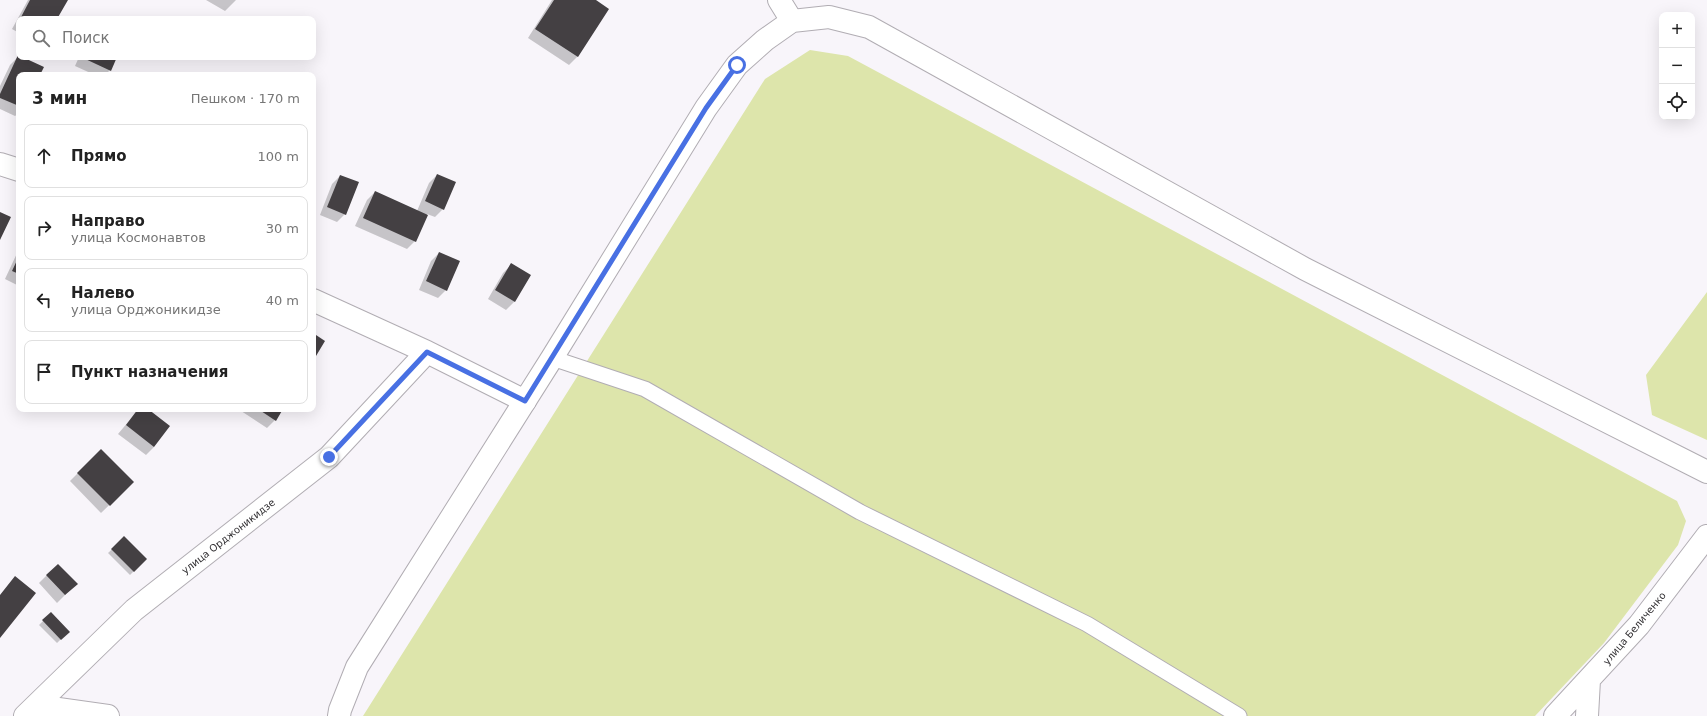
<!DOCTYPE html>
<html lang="ru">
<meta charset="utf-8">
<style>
:root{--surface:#fff;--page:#f2f2f2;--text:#222;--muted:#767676;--line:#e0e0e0}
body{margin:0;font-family:"DejaVu Sans",sans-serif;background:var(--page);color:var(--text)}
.controls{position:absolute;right:12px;top:12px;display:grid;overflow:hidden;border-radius:8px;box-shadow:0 4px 16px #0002}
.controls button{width:36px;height:36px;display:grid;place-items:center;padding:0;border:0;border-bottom:1px solid var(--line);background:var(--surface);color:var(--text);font:20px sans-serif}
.stop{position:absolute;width:12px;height:12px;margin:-9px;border:3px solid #4870e3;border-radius:50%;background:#fff}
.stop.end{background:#4870e3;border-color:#fff;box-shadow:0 1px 4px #0008}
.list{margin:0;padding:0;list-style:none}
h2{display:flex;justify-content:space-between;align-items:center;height:52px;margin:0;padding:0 16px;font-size:17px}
h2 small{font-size:13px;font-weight:400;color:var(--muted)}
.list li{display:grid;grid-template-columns:26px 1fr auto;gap:12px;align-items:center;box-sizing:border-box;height:64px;margin:0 8px 8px;padding:0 8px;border:1px solid var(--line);border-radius:8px}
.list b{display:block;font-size:15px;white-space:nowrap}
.list p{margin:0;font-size:13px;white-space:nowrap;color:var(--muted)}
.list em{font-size:13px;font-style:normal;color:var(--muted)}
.icon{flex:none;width:22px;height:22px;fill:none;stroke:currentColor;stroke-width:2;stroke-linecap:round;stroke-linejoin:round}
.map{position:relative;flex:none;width:1707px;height:716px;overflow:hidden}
.search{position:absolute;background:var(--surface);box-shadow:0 4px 16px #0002;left:16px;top:16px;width:300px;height:44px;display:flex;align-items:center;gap:10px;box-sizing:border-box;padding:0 14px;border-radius:8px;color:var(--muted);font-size:15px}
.panel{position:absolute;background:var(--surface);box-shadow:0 4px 16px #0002;left:16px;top:72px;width:300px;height:340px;border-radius:8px}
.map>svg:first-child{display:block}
</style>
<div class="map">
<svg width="1707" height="716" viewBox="0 0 1707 716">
<rect width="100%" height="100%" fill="#f8f5fa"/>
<path fill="#dde5ab" d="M810,50L848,56L1677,501L1686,521L1678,545L1604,643L1535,716H363L765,79Z
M1707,292V440L1652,415L1646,375Z"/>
<path fill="#0003" d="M28,0H66L56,19H19V33L12,29Z
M206,0H236L225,11Z
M552,0H594L608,9L577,57L569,65L528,38Z
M18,57L39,75H19V113L15,116L0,109V86L10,65Z
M79,57H116L110,70L105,75H95L75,66Z
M437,175L443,209L435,217L427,214L415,241L407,249L355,226L367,200L375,192L417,211L429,183Z
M340,176L345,214L337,222L320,215L332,184Z
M19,249V286L5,279Z
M439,253L446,290L438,298L419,290L431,261Z
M511,265L530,276L514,302L506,310L488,299L503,273Z
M139,409H146L154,447L146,455L118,434Z
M238,409H282L275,420L267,428Z
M101,450L133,482L101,513L70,481Z
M124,538L146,559L130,575L108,553Z
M47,575L76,584L57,603L39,583Z
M51,613L68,632L57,643L39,625Z"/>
<path fill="#444043" d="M30,0H68L57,19H20Z
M554,0H596L609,9L578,57L535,29Z
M18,55L44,67L40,75H19V106L0,98V94Z
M81,57H117L111,71Z
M437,174L456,182L444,210L425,201Z
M340,175L359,182L346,215L327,207Z
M375,191L428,215L416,242L363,218Z
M0,212L11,217L0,240Z
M439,252L460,261L447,291L426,281Z
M19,256V274L12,271Z
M511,263L531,275L515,302L495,290Z
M313,333L325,341L313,361Z
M138,409H148L170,426L154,447L126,425Z
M258,409H283L276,421Z
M101,449L134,482L110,506L77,473Z
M124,536L147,559L134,572L111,549Z
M58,564L78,584L65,595L46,575Z
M15,576L36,593L0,638V595Z
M51,612L70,632L61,640L42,620Z"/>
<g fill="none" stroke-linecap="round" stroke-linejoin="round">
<g stroke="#b1adb3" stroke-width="17">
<path id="service" d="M552,358L645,389L860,512L1087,624L1239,716"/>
</g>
<g stroke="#b1adb3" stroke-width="24">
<path id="minor" d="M779,0L792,21
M0,164L19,170
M313,300L427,352L525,401
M37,706L108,716
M25,716L134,610L329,457L427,352
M1555,716L1639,625L1707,536
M1587,716L1589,680"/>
</g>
<g stroke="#b1adb3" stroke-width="24">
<path id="tertiary" d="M339,716L340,710L357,667L552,358L706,108L737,65L765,40L792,21L829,17L869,27L1305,269L1707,472"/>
</g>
<use href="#service" stroke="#fff" stroke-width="15"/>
<use href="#minor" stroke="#fff" stroke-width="22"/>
<use href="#tertiary" stroke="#fff" stroke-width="22"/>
</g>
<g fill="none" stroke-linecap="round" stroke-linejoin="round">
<path stroke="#4870e3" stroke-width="5" d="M329,457L427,352L525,401L706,108L737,65"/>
</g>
<g text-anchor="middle" stroke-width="4" stroke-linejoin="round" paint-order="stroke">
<g font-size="10" fill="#312f32" stroke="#fff">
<text transform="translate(228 536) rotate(-38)" y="4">улица Орджоникидзе</text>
<text transform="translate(1634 628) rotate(-50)" y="4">улица Беличенко</text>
</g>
</g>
</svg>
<div class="controls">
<button>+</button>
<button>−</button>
<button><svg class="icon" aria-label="locate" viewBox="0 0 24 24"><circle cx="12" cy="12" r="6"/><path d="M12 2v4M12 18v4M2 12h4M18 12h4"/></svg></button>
</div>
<div class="stop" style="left:737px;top:65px"></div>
<div class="stop end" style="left:329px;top:457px"></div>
<div class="search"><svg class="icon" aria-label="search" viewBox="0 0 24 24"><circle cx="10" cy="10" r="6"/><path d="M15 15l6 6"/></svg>Поиск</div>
<section class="panel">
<h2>3 мин<small>Пешком · 170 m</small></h2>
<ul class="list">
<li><svg class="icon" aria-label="ahead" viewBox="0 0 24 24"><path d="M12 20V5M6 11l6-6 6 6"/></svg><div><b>Прямо</b></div><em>100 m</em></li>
<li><svg class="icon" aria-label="right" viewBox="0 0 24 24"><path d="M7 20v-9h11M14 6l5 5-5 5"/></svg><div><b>Направо</b><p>улица Космонавтов</p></div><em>30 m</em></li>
<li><svg class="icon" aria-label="left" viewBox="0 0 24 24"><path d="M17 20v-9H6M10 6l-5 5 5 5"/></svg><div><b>Налево</b><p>улица Орджоникидзе</p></div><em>40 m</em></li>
<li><svg class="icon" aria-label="arrive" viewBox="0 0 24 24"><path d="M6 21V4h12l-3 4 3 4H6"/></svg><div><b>Пункт назначения</b></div></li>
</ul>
</section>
</div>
